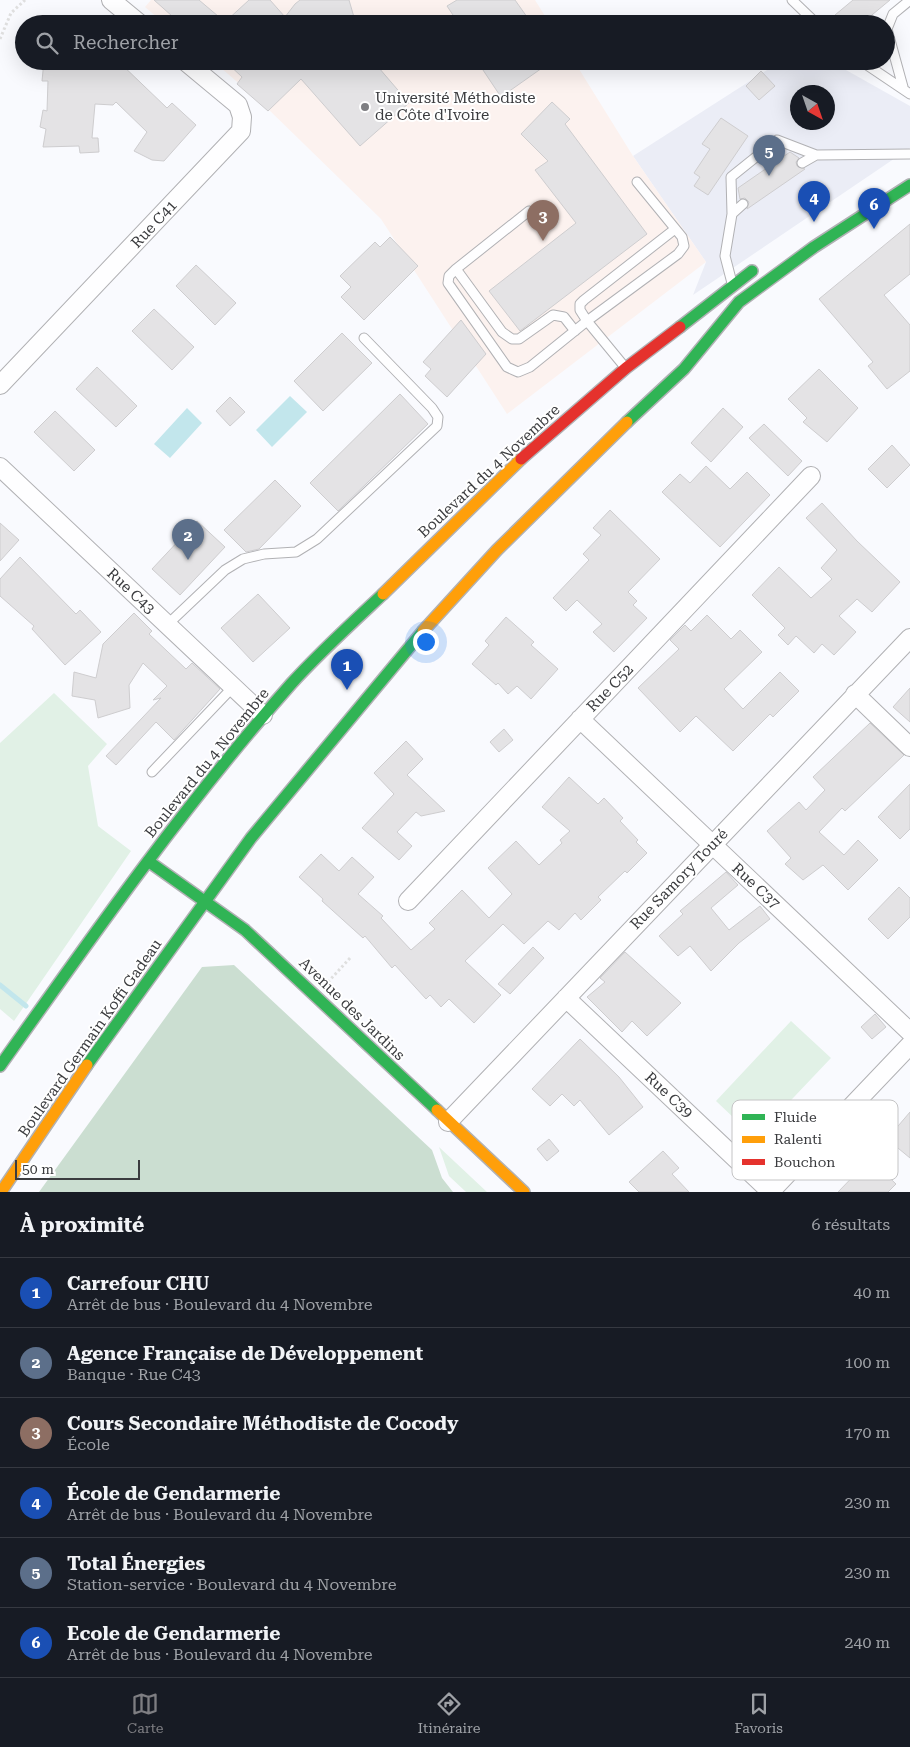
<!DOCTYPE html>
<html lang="fr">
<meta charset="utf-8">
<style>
:root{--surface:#171b24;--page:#20242c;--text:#f1f3f6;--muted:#9ea1a6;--line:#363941;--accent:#7e7e82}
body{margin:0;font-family:"Roboto Serif",serif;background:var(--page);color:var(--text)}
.compass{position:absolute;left:790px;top:85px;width:45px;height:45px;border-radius:50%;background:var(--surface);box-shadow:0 5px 20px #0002;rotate:140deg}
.scale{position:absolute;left:15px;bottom:12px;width:125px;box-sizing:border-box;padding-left:5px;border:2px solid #3b3c3f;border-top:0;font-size:14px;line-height:18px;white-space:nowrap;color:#3b3c3f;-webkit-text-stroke:4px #fff;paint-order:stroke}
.you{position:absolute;left:425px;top:641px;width:18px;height:18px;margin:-12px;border:4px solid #fff;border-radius:50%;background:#1a73e8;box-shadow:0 0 0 8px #1a73e833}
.badge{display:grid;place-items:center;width:32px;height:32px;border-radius:50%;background:var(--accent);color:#fff;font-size:16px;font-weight:700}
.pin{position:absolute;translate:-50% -41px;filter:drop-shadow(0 1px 2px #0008)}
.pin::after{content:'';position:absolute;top:26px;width:18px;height:15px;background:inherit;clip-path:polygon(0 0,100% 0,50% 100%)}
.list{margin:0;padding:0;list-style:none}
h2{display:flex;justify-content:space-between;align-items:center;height:65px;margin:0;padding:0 20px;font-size:21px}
h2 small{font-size:16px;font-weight:400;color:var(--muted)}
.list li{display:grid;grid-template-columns:32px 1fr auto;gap:15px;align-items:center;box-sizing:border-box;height:70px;padding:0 20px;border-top:1px solid var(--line)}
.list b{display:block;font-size:19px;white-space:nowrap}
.list p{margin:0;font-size:16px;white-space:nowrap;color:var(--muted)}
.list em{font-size:16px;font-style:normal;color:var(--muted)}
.icon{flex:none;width:28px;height:28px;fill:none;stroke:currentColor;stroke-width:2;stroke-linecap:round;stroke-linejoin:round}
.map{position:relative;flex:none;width:910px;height:1192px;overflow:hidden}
.search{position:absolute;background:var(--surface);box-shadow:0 5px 20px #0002;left:15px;right:15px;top:15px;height:55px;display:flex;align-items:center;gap:12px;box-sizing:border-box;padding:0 18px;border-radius:28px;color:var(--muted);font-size:19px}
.sheet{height:485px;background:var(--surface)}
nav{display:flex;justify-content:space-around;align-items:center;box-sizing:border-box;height:70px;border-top:1px solid var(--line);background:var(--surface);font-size:14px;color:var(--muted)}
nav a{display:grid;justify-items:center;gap:2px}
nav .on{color:var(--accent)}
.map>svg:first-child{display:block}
</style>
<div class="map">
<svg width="910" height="1192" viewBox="0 0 910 1192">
<rect width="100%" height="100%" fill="#f9fafe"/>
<path fill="#ebedf6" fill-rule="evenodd" d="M781,61H830L910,106V148L693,295L706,262L633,156ZM798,92H828V122H798Z"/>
<path fill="#fcf2ef" d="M151,0H535L550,24H165L145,7Z
M213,61H574L633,156L706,262L507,414L381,219L266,107Z"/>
<path fill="#e1f1e6" d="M54,693L107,744L88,766L98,826L131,851L14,1021L0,1009V743Z
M791,1021L831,1058L755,1138L716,1101Z
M439,1147L487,1192H466L449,1176Z"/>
<path fill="#cbded1" d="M234,965L432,1150L442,1178L453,1192H39L202,967Z"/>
<path fill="#c2e6ec" d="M290,396L307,412L272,447L256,430Z
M187,408L202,423L170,458L154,444Z"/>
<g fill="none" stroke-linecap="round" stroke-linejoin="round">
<path stroke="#c2e6ec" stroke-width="5" d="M0,985L26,1006"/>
</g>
<path fill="#e4e3e5" stroke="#cecdcf" d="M154,0H199L225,22L249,0H270L285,17L295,4L300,0H349L356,24H181Z
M457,0H515L532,24H459L447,6Z
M853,0H890L861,24H841L835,15Z
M44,61H118L167,108L172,103L196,125L164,161L152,160L134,151L147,132L116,102L113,105L95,104L92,138H98L99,152L80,153L79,146L43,147L46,129L40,127L43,110L47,111L48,81H42Z
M225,61H373L409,103L360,146L301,79L268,111L237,84L242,77Z
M477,61H552L501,97Z
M761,71L775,86L759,100L746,86Z
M552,102L570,119L565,124L647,234L520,331L489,291L576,223L535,170L548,161L521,134Z
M721,118L748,136L708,195L694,186L700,177L694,173L710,149L702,144Z
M790,152L799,158L796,162L797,166L805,169L747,209L749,202L745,198L740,199L738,188Z
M910,224V274L884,295L910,325V371L887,389L868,366L873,362L819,299Z
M390,237L418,266L364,320L341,297L351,287L340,276L375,242L380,247Z
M196,265L236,303L215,325L176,286Z
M154,309L194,347L172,370L132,331Z
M461,320L486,354L447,397L425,376L431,369L423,362Z
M342,333L372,363L323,411L294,381Z
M97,367L137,406L116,427L76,389Z
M819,369L858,408L827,442L803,422L807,418L788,399Z
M400,394L428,424L338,511L310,483Z
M230,397L245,412L230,426L216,411Z
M723,408L743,427L711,462L691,443Z
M55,411L95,450L74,471L34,432Z
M764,424L802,461L788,476L749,438Z
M892,445L910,465L887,488L868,469Z
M706,466L730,489L747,472L770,495L720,547L662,492L680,474L690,483Z
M275,480L301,506L259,549L246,552L224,530Z
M822,503L857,541L900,582L872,612L857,599L839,616L856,632L834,655L822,644L814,653L796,636L788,645L778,635L785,628L752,595L779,567L811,598L832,579L821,568L837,550L806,518Z
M610,510L660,559L628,592L637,601L633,605L647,618L614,652L593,632L602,624L577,600L566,611L553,598L589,560L583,554L601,535L593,528Z
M197,521L225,547L180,595L152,569Z
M0,523L19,540L0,561Z
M20,557L76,614L80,610L101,632L65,665L32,629L34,626L0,596V579Z
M258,594L290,628L253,662L221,628Z
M134,613L152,631L149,634L186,669L192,663L220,689L174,740L156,722L116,765L106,756L161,698L153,700L167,686L143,663L129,685L130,708L98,718L95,700L72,696L74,672L96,678L103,644Z
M707,615L731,639L740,630L762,652L724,689L743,709L780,672L799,691L773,717L770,714L733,751L696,716L680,732L638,688L679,649L670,640L685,625L691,631Z
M506,617L534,642L531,645L558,669L531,699L517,686L508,694L498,683L496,685L472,664L489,645L485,641Z
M910,688V722L893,707Z
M870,723L904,755L845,811L842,808L819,832L844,855L858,840L878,860L848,890L823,865L803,880L785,864L791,858L767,831L799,802L806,810L825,790L813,777Z
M504,729L513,740L499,752L490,742Z
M406,741L423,759L407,775L445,811L421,816L416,812L397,832L412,846L399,860L362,828L394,794L374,773Z
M569,777L598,804L604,798L623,818L620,821L638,840L636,842L647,853L627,873L625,871L598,897L601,900L581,920L575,913L559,930L548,921L524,944L503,924L465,961L501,995L474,1023L449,999L441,1007L430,995L426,999L395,965L392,968L365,936L363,938L322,901L323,899L299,877L321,854L339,871L352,857L374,877L358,894L383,916L381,918L411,950L435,929L429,923L462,890L489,918L512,894L488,868L516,841L539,865L562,843L560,840L570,831L542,807Z
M910,784V829L900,839L878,817Z
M726,872L738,885L711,908L729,930L760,906L770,919L739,943L711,971L690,946L678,956L659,936L683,914L680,911Z
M899,887L910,898V917L888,939L868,919Z
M533,947L544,958L510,994L498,984Z
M625,952L681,1003L647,1036L632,1021L622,1032L587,997L605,982L600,978Z
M875,1014L886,1027L872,1039L861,1027Z
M580,1039L619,1077L643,1107L609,1135L580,1100L574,1106L562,1094L550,1106L532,1089Z
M910,1112V1158L887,1139Z
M549,1139L559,1151L547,1161L537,1149Z
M663,1151L679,1168L672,1174L689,1192H639L629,1182Z
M870,1159L896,1184L888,1192H838Z"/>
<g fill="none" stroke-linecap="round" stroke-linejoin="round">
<g stroke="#b1b1b4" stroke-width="11">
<path id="lane" d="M792,0L817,24
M861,61L910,94
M903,87L887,29L893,14L910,0
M802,163L816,155
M529,211L456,269L449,276L448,283L507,367L518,372L530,367L587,321L580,310V304L584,300L675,229
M732,214L743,204
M456,269L502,332L512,339H519L553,315L564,317L575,331
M732,283L725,256L732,214L731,177L777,140L816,155L910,154
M624,366L587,321L678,254L684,246L682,237L637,182
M167,625L225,570L243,559L264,554L296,552L317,539L437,426L438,417L432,408L364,338
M152,772L233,687"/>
</g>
<g stroke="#b1b1b4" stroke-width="20">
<path id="street" d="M111,0L140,24
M0,385L241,131L242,117L238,105L185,61
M0,467L263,715
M855,694L910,747
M580,719L910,1032
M408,901L811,476
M566,998L771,1192
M448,1122L910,638
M771,1191L910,1045"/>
</g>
<g stroke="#b1b1b4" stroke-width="14">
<path id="fast" d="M680,327L752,271
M627,422L684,369L739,302L814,247L910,185
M148,861L245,930L437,1110
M87,1065L251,838L423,631
M0,1066C93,935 185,804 291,684C320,652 352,623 383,594"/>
</g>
<g stroke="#b1b1b4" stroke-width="14">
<path id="slow" d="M383,594L521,459
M423,631L497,550L627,422
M437,1110L524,1192
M1,1192L87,1065"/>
</g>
<g stroke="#b1b1b4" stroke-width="14">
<path id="jam" d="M521,459L626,368L680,327"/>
</g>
<path stroke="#dfdfdf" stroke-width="3" stroke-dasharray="2.5 2.5" stroke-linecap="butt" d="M0,39L11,13L25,0
M328,982L351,957"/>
<use href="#lane" stroke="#fefeff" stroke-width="9"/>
<use href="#street" stroke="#fefeff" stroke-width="18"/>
<use href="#fast" stroke="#30b455" stroke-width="11"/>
<use href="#slow" stroke="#ff9f0a" stroke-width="11"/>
<use href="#jam" stroke="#e5322d" stroke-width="11"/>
</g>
<circle fill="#7e7e82" stroke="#fff" stroke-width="2" cx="365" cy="107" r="5"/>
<g text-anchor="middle" stroke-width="4" stroke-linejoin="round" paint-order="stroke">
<g font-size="15" fill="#3b3c3f" stroke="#fff" text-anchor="start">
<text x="375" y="103">Université Méthodiste<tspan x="375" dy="17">de Côte d'Ivoire</tspan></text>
</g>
<g font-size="15" fill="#3b3c3f" stroke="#fff">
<text transform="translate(154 224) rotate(-47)" y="5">Rue C41</text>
<text transform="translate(489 471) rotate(-43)" y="5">Boulevard du 4 Novembre</text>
<text transform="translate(131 591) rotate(43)" y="5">Rue C43</text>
<text transform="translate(610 688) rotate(-46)" y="5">Rue C52</text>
<text transform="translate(207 763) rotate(-51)" y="5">Boulevard du 4 Novembre</text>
<text transform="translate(679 879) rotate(-46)" y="5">Rue Samory Touré</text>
<text transform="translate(756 886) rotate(43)" y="5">Rue C37</text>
<text transform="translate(352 1009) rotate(44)" y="5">Avenue des Jardins</text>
<text transform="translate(90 1038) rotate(-55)" y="5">Boulevard Germain Koffi Gadeau</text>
<text transform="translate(669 1095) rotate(43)" y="5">Rue C39</text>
</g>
</g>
<rect x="732" y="1100" width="166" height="80" rx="8" fill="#fff" stroke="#c4c4c5" stroke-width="1"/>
<rect x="742" y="1114" width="23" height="6" fill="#30b455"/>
<rect x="742" y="1136" width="23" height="7" fill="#ff9f0a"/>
<rect x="742" y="1159" width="23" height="6" fill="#e5322d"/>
<g font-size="14" fill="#3b3c3f">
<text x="774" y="1122">Fluide</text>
<text x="774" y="1144">Ralenti</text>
<text x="774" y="1167">Bouchon</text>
</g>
</svg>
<svg class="compass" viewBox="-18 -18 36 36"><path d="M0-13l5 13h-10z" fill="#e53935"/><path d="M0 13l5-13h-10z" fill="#9ea1a6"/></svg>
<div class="scale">50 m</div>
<div class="you"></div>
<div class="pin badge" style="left:347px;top:690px;background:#1a4fb4">1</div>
<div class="pin badge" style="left:188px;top:560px;background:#5c6f8a">2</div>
<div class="pin badge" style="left:543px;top:241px;background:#8d6e63">3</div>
<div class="pin badge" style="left:814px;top:222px;background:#1a4fb4">4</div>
<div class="pin badge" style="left:769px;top:176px;background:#5c6f8a">5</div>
<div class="pin badge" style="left:874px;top:229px;background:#1a4fb4">6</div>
<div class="search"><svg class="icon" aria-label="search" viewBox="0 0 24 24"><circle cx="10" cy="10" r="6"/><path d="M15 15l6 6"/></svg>Rechercher</div>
</div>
<section class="sheet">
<h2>À proximité<small>6 résultats</small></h2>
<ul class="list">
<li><span class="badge" style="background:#1a4fb4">1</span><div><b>Carrefour CHU</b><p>Arrêt de bus · Boulevard du 4 Novembre</p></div><em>40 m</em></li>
<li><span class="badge" style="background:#5c6f8a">2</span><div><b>Agence Française de Développement</b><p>Banque · Rue C43</p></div><em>100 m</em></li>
<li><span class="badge" style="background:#8d6e63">3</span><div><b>Cours Secondaire Méthodiste de Cocody</b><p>École</p></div><em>170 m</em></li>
<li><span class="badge" style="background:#1a4fb4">4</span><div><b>École de Gendarmerie</b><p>Arrêt de bus · Boulevard du 4 Novembre</p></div><em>230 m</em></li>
<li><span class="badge" style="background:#5c6f8a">5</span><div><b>Total Énergies</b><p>Station-service · Boulevard du 4 Novembre</p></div><em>230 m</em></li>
<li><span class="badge" style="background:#1a4fb4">6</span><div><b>Ecole de Gendarmerie</b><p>Arrêt de bus · Boulevard du 4 Novembre</p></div><em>240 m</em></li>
</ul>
</section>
<nav>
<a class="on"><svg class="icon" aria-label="map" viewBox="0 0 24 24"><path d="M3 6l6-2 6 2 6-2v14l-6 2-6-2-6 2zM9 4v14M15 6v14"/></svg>Carte</a>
<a><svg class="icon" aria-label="directions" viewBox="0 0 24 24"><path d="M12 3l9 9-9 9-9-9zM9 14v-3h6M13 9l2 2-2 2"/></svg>Itinéraire</a>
<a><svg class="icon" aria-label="saved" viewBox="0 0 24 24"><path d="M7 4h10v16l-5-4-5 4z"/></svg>Favoris</a>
</nav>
